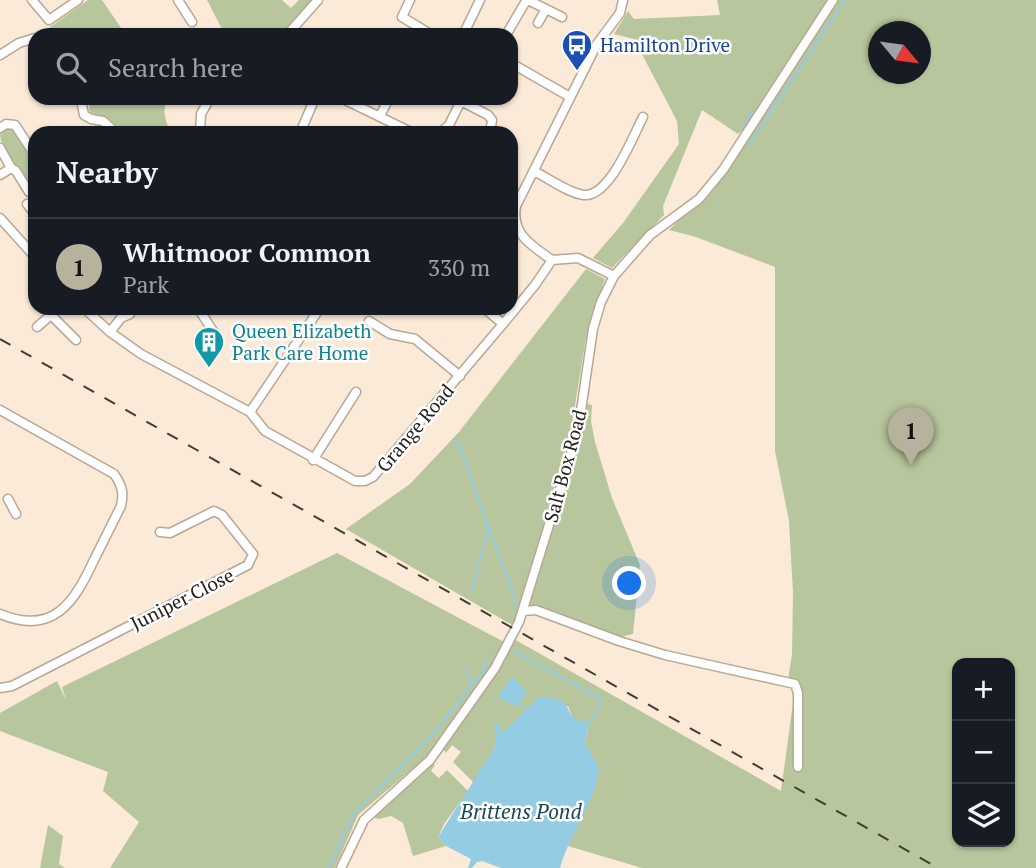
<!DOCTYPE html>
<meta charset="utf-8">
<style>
:root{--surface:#171b24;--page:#20242c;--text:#f1f3f6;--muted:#9ea1a6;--line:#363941;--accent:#b7b29c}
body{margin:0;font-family:"PT Serif",serif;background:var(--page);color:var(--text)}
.controls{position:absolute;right:21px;bottom:21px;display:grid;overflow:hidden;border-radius:14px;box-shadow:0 2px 5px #0004}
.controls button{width:63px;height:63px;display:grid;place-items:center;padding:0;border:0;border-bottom:2px solid var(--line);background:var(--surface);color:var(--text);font:35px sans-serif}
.compass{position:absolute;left:868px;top:21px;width:63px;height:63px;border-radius:50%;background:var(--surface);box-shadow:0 2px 5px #0004;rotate:119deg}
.you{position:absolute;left:630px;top:584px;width:24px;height:24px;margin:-18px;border:5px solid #fff;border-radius:50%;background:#1a73e8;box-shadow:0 0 0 10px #1a73e833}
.badge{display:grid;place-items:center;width:46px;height:46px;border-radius:50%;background:var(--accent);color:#111;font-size:23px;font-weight:700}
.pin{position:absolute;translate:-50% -58px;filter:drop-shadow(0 2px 4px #0008)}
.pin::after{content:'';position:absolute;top:37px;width:24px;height:21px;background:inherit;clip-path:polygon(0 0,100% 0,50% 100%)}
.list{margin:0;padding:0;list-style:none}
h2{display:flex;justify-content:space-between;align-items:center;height:91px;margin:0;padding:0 28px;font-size:30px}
h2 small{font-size:23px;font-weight:400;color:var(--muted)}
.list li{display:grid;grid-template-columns:46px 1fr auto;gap:21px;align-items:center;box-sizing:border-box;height:98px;padding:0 28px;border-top:2px solid var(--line)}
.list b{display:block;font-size:26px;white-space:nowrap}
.list p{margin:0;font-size:23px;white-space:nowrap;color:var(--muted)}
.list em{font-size:23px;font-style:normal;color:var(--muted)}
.icon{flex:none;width:38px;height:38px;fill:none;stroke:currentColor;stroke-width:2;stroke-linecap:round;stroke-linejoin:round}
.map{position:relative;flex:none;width:1036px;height:868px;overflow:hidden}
.search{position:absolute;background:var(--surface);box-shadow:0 2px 5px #0004;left:28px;top:28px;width:490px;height:77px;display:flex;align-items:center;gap:18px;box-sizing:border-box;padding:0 24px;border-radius:21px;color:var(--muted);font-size:26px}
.panel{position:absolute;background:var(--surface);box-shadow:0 2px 5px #0004;left:28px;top:126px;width:490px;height:189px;border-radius:21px}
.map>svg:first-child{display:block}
</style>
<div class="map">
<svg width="1036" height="868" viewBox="0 0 1036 868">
<rect width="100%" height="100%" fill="#fbead7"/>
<path fill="#b7c69c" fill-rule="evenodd" d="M88,0H102L126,35H48L50,27Z
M207,0H282L291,8L299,0H312L281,35H261L253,31L250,35H225Z
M717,0H830L748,125L738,134L702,110L663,206L664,215L612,268L593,258L623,223L679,144L677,121L634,39L614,34L628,11L634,19L720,15Z
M837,0H1036V868H642L568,846L598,775L585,744L588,728L584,720L579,723L573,718L568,706L497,739L495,747L474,783L453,762L461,752L452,745L446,753L442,748L508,652L514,639L781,791L796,681L788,679L792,655L793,593L789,521L775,451V267L696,237L669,230L707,193ZM878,32H920V74H878ZM957,663H1010V842H957Z
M90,98H168C161,113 166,119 170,133H125L106,117L91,113L89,110Z
M7,126L14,128L35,161V191H31L18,168L13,166C11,151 0,150 0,131Z
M586,269L605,279L586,337L571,430L514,626L346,529L410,484L459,432Z
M587,404L592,405L591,421L595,442L612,498L640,565L633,634L621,637L545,608L529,605L582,434Z
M337,553L504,642L486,675L425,758L358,815L335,868H110L139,822L103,791L108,772L0,731V713L57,681L66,700L62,687Z
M431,761L435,765L431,771L439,778L447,770L468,791L444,824L438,837L446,846L413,856L403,823L391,816L379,819L372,817Z
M48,825L63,836L59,864L65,868H40Z"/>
<path fill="#93cce3" d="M512,677L527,692L516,706L498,697Z
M538,698C575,697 560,707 579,722L584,719L588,728L585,744L599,768C596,803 569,834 560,868H501L482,861L477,862L472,868H468L471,859L446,846L438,837L495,747L497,731L493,724L495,722L500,726L502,733Z"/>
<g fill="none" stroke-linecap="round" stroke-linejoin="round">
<path stroke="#93cce3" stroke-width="2" d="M744,124L752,112
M749,145L845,0
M455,440L459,444L486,520V537L471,593
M486,520L515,598L516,607
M514,651L599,698C601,708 594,718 587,725
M466,669L471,684
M519,700L526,710
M328,868L355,812L428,740L482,673L488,660"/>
<g stroke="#b7a795" stroke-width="11">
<path id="minor" d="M32,0L49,20L78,0
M178,0L192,22
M410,0L402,17L432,35
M538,23L546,9
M287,35L318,0
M463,35L480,0
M506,35L526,1H530L562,17
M0,55L19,43L35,38
M511,63L570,97
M84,98L82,105L84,115L91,119L103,121L116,133
M341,98L413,133
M455,98L488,115L492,120L490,133
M380,116L389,98
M0,128L6,124L15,125L35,155
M200,133L201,114L210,98
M300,133L315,98
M440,133L449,125L461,101
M0,148L11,168L16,171L29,192L35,194
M534,171C548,178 568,193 584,195C610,197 633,136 643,117
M0,175L11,168
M27,204L35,214
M0,218L35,257
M552,260C531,245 511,234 516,206L597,44L620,13L623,0
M552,260L578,258L614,276
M57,308L51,315L76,340
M84,308L110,332L141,354L250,412L265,431L355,481H365L373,477L503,324L535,285L552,260
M198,308L218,339
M484,308L503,324
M369,321L390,334L415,339L460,376
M37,327L51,315
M110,332L121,318L130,314L133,308
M0,410L114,474C122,485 124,493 121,506C112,524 103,542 94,560C74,603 53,636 0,614
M250,412L320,308
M313,460L356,392
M8,499L16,514
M524,611L536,610L619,641L665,655L795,684L798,693V767
M0,688L12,686L248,565L253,554L222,515L214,511L170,533L160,532
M341,868L364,820L430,760L495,668L519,622L578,431L593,329L601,302L614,276L650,235L699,199L723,170L833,0"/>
</g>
<use href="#minor" stroke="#fff" stroke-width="8"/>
<path stroke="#433c33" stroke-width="2" stroke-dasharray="12 12" stroke-linecap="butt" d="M0,339L938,868"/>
</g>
<defs>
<g id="bus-pin" transform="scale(1.575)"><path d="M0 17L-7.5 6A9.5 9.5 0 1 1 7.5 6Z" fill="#1a4fb4" stroke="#fff"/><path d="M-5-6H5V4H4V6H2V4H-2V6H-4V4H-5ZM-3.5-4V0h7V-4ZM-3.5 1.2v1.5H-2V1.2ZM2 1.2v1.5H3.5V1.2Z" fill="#fff"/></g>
<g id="building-pin" transform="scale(1.575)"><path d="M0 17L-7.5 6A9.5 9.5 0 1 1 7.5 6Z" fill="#0f9aa8" stroke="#fff"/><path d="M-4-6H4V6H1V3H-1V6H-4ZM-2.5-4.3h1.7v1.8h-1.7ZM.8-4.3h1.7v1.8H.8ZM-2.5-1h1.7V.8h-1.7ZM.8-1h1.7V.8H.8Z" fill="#fff"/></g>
</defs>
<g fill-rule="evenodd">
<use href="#bus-pin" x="577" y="45"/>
<use href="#building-pin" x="209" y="342"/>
</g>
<g text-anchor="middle" stroke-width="5" stroke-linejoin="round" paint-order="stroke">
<g font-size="19" fill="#164399" stroke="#fff" text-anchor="start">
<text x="600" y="52">Hamilton Drive</text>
</g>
<g font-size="19" fill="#0d838f" stroke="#fff" text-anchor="start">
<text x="232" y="338">Queen Elizabeth<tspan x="232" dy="22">Park Care Home</tspan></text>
</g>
<g font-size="19" fill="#27211a" stroke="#fff">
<text transform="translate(415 428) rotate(-50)" y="7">Grange Road</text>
<text transform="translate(565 466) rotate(-75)" y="7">Salt Box Road</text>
<text transform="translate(182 599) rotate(-27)" y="7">Juniper Close</text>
</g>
<g font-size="21" font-style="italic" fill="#184859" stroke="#fff">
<text x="521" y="819">Brittens Pond</text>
</g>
</g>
</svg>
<div class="controls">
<button>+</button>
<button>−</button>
<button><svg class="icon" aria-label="layers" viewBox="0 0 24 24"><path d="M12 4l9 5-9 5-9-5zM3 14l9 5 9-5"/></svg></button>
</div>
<svg class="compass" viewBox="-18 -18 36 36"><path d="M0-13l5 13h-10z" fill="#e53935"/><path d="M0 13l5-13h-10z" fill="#9ea1a6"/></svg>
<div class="you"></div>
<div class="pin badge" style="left:911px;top:465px">1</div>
<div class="search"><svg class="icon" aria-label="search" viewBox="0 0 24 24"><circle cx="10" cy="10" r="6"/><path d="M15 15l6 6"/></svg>Search here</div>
<section class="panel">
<h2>Nearby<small></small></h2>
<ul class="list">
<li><span class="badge">1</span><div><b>Whitmoor Common</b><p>Park</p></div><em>330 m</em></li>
</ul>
</section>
</div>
